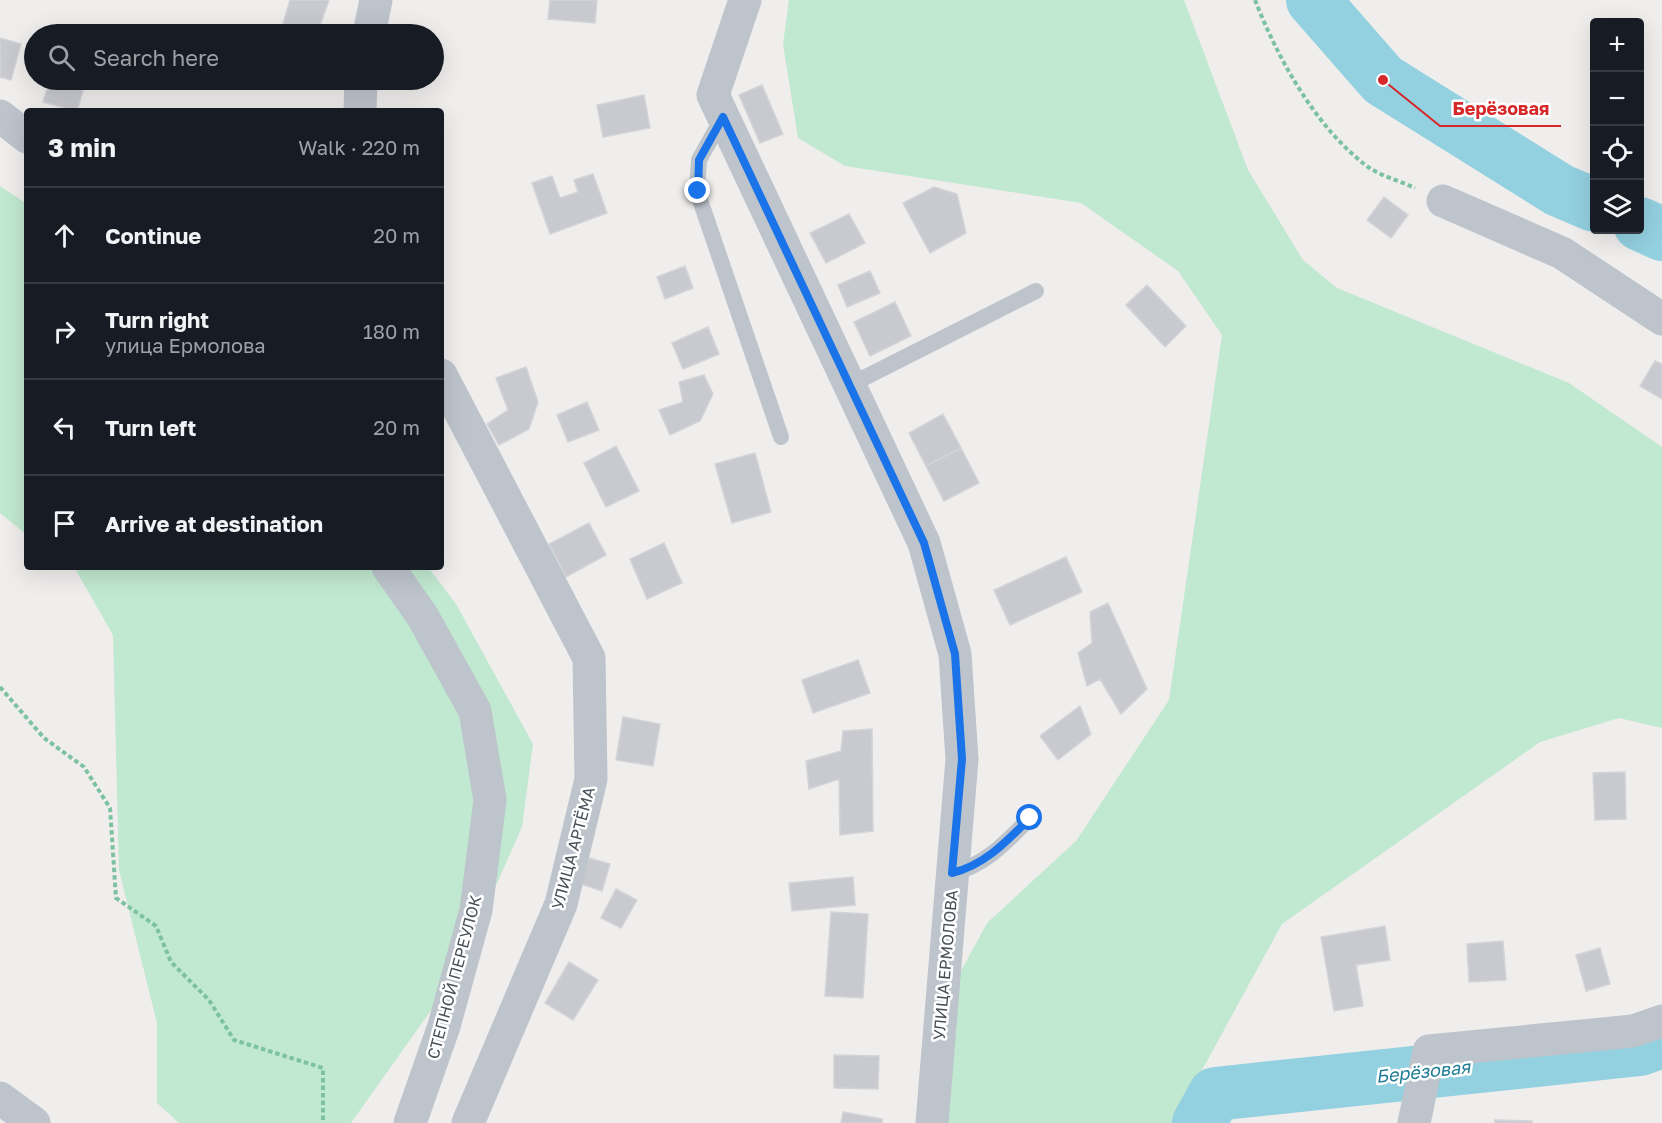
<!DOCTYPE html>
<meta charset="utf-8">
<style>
:root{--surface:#171b24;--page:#242831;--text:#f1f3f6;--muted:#9ea1a6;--line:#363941}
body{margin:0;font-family:"Golos Text",sans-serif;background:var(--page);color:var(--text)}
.controls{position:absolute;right:18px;top:18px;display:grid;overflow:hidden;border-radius:6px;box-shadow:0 6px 24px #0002}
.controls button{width:54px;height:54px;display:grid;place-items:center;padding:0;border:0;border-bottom:2px solid var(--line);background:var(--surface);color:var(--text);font:30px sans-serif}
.stop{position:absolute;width:18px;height:18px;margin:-14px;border:4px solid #1a73e8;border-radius:50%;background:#fff}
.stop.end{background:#1a73e8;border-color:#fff;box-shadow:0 2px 6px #0008}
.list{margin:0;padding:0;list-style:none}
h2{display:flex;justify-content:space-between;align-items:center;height:78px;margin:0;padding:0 24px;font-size:26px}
h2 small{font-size:20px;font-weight:400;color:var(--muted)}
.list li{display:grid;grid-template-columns:39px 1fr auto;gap:18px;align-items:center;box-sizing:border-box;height:96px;padding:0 24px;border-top:2px solid var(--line)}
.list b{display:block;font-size:22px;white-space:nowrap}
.list p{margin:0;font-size:20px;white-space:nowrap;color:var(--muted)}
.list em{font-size:20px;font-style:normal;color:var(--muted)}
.icon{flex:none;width:33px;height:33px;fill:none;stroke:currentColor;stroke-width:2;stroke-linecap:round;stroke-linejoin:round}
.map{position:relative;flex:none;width:1662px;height:1123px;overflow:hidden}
.search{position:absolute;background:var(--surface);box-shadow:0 6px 24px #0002;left:24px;top:24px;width:420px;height:66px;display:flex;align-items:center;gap:15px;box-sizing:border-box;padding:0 21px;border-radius:33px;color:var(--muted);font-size:22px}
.panel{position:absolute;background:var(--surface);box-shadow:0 6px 24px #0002;left:24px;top:108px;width:420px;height:462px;border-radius:6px}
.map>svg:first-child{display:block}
</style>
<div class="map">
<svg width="1662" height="1123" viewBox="0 0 1662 1123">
<rect width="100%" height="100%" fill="#f0eded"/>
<path fill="#c1e8d0" d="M789,0H1184L1248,170L1303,260L1337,288L1569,383L1662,447V728L1619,718L1540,742L1282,924L1173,1123H929L947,997L987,923L1076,841L1169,700L1222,335L1178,271L1081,203L845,166L798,138L783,44Z
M0,186L27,204V535L0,513Z
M74,567H428L456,604L533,744L522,827L456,975L351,1123H179L157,1103V1023L119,870L113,635Z"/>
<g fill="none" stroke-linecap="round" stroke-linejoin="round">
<path stroke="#93d0e0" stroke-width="54" d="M1313,0L1383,80L1559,190L1594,205
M1640,224L1662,234
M1199,1123L1215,1094L1640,1049L1662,1041"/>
</g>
<path fill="#c9cacf" stroke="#d2d4d8" stroke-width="1.5" d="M290,0H329L317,34H305L282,27Z
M550,0H597L595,23L548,19Z
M0,38L21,44L11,80L0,77Z
M50,80H86L77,111L43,102Z
M762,85L783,134L760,143L739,95Z
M644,95L650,128L603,137L597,105Z
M593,174L607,213L550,234L532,183L552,176L560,198L578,192L574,180Z
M934,187L957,194L966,233L930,253L903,203Z
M1384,197L1408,215L1391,238L1367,220Z
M849,214L865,243L826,263L810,233Z
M685,266L693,288L665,299L657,277Z
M870,271L880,293L847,307L838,285Z
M1147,285L1186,326L1165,347L1126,305Z
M895,302L911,336L870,356L854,322Z
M708,327L719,354L683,369L672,343Z
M1655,361L1662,364V399L1640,386Z
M526,367L538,402L529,429L499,445L487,424L508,410L496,378Z
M704,375L713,394L700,421L670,435L659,410L683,402L679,382Z
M587,402L599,430L568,442L557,415Z
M943,414L961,448L926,466L909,433Z
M616,446L639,491L606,507L584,463Z
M961,448L979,483L944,501L926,466Z
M755,453L771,512L732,523L715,464Z
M589,523L606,555L566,577L549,544Z
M664,543L682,583L647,599L630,559Z
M1066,557L1082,592L1010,625L994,590Z
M1108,603L1147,689L1121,714L1100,679L1087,686L1078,653L1092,643L1090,612Z
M858,660L870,693L813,713L802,680Z
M1080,706L1091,734L1058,760L1040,736Z
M623,717L660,724L653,766L616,760Z
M872,729L873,831L840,835L839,779L809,789L806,761L841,751L843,731Z
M1625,772L1626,819L1595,820L1593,773Z
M589,858L610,864L602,891L581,884Z
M853,877L855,905L792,911L789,883Z
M616,889L637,900L621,928L601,918Z
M831,912L868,914L863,998L825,996Z
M1385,926L1390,960L1356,965L1363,1006L1334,1011L1321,937Z
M1503,941L1506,980L1469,982L1467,944Z
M1600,948L1610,984L1586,991L1576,955Z
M569,962L598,980L573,1020L545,1003Z
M834,1055L879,1056L878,1089L834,1088Z
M843,1112L882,1119V1123H841Z
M1495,1120L1532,1121V1123H1495Z"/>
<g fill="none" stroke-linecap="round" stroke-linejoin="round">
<path stroke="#7dc2a0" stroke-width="4" stroke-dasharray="4.5 3" stroke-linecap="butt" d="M1255,0C1278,59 1316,128 1368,167C1381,176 1400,181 1415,188
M0,687L44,738L84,767L110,808L116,898L156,926L171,962L209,1000L234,1040L323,1068V1123"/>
<path stroke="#bdc4cb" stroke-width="16" d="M723,117L699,160L697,191L781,437
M850,385L1036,291
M952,873C985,866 1007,841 1030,818"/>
<path stroke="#bdc4cb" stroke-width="33" d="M745,0L713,95L924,543L955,654L962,759L932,1123
M369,34L376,0
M360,111L361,80
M0,116L27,137
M1443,201L1562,253L1662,319
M441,375L589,658L591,779L561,904L468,1123
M388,567L423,617L475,711L490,800L476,910L444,1026L410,1123
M0,1098L34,1123
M1414,1123L1429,1051L1633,1031L1662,1021"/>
</g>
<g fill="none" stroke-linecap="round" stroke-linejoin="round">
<path stroke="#1a73e8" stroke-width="8" d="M698,191L699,160L723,117L924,543L955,654L962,759L952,873C985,865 1007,841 1030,818"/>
</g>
<g text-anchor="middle" stroke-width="5" stroke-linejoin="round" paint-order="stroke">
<g font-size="16" fill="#485058" stroke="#fff">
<text transform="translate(573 848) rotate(-75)" y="6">УЛИЦА АРТЁМА</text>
<text transform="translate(945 965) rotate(-85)" y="6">УЛИЦА ЕРМОЛОВА</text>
<text transform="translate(454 977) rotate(-75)" y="6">СТЕПНОЙ ПЕРЕУЛОК</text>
</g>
<g font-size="18" font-style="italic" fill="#1e7c95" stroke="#fff">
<text transform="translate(1423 1072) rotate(-6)" y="6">Берёзовая</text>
</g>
</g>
<path fill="none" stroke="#d62828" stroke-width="2" d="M1383 80L1440 126H1561"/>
<circle fill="#d62828" stroke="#fff" stroke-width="2" cx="1383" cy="80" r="6"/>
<g font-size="18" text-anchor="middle" font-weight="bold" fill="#d62828" stroke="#fff" stroke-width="5" stroke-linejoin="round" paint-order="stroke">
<text x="1501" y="115">Берёзовая</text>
</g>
</svg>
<div class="controls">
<button>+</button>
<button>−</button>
<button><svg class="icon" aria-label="locate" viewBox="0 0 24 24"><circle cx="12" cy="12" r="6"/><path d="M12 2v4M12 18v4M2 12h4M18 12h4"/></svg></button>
<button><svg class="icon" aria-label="layers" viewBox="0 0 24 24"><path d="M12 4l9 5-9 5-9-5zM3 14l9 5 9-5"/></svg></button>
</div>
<div class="stop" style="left:1030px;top:818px"></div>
<div class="stop end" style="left:698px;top:191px"></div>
<div class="search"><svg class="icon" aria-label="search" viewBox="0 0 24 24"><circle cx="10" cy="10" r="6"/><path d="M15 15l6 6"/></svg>Search here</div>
<section class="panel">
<h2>3 min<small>Walk · 220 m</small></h2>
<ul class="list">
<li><svg class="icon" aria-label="ahead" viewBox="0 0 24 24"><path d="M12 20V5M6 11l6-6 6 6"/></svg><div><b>Continue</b></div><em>20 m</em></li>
<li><svg class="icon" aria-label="right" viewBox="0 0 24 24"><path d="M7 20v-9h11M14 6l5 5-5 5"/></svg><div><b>Turn right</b><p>улица Ермолова</p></div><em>180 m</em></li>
<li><svg class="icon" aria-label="left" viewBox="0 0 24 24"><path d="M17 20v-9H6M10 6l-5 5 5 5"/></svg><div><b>Turn left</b></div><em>20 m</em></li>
<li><svg class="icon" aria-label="arrive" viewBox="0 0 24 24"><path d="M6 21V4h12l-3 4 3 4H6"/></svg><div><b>Arrive at destination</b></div></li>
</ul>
</section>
</div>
